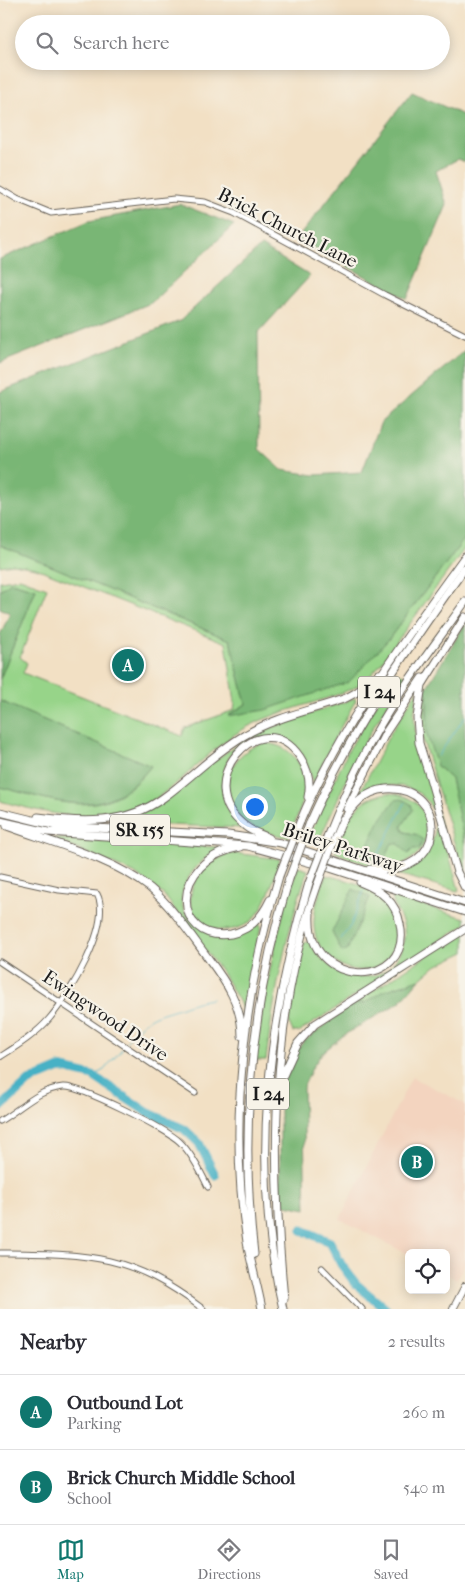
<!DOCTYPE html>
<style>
:root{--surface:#fff;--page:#f7f7f7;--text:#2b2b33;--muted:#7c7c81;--line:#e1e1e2;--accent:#0f766e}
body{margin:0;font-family:"IM FELL French Canon",serif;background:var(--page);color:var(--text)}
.controls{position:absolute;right:15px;bottom:15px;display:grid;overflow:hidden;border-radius:8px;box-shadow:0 2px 12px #0003}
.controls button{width:45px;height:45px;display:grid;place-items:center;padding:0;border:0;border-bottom:1px solid var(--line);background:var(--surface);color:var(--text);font:25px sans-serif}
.you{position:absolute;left:254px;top:806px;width:18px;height:18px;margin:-12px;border:4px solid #fff;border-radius:50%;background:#1a73e8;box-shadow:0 0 0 8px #1a73e833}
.badge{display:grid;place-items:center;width:32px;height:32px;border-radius:50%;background:var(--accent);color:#fff;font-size:16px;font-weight:700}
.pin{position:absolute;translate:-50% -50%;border:2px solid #fff;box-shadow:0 1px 5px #0006}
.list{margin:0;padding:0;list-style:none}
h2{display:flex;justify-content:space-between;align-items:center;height:65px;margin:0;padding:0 20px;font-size:21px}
h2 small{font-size:16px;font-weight:400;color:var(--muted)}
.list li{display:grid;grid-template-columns:32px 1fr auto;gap:15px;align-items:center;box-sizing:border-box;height:75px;padding:0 20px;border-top:1px solid var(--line)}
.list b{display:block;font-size:19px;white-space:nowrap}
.list p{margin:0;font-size:16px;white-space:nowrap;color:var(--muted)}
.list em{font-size:16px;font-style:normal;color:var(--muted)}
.icon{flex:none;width:28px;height:28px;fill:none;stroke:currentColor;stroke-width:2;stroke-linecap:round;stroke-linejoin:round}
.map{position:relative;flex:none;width:465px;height:1309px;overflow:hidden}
.search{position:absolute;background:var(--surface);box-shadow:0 2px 12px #0003;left:15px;right:15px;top:15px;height:55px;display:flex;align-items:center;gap:12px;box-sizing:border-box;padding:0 18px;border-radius:28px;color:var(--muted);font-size:19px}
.sheet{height:215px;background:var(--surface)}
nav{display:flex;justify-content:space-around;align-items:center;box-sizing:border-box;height:70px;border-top:1px solid var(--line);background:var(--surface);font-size:14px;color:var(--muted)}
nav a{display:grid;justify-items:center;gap:2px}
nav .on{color:var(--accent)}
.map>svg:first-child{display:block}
</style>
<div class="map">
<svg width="465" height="1309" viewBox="0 0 465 1309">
<rect width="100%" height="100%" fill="#f7f3e8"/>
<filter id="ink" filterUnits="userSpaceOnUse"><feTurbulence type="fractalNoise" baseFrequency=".02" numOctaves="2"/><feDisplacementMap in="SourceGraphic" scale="10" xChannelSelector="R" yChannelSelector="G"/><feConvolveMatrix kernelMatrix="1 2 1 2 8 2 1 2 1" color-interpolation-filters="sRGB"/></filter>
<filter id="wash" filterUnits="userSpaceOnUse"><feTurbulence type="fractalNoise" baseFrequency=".0096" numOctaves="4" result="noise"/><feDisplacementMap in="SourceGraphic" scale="20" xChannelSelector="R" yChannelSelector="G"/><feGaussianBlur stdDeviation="1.12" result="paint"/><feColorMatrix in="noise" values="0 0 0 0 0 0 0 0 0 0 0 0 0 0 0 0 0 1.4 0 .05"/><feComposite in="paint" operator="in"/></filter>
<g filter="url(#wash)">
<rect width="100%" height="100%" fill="#f2e0c4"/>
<path fill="#f3d4bf" d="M412,1077L465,1104V1263L457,1280L446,1274V1253H409V1255L340,1219Z"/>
<path fill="#97d489" stroke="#5a7852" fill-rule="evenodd" d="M465,538V548L379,666L367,679L354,688C320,703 281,709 247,727C214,745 189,776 158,797C109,829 52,815 0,801V787C61,802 106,824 151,766L0,701V679L36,589L11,582L0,590V581L20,578L47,588L20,657L27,663L23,673L182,736L185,728L234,710L235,702L226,643L36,568L13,564L0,566V545L230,640L246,704L229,715L388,640Z
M396,672L406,676L375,724L353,765L318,843L308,839L348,751Z
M418,689L414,714L416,739L459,890L457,891L394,873C446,862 450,793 399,786C391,785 380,785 372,788C367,790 364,794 359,794L390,734Z
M425,690L427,694L426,711L437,766L451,779L462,824L465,845V878L423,741L420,720Z
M355,698L356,700L333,741L313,784C309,773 308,762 300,752C292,742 283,739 270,739C264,739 257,737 251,739C224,747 217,784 227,807C230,816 236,822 243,828L119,823V820L136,815L251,735Z
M264,743C295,745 310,771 303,800C300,813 293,825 289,837C273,835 249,829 239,817C216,789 230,751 264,743Z
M387,793C441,795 440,859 391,867C374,870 350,858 335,852C347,823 351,800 387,793ZM411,804L402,826L405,832L418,835L399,844L392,843Z
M51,838L215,847L221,849C201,856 170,891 186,913C193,922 205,929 213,936C229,938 247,936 258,924L261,925L244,1015L239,1001L223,974L164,895L134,873Z
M234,853L280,859C274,877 269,900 257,915C252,922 243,927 234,929C177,939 175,867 234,853Z
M298,867L308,870C286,932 274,995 266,1060H255C265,994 275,929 298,867Z
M326,875C344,880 369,884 383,897C403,916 401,962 370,969C359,972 346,969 337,963C302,940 314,908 326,875Z
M392,896L465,918V925L299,1032H293L289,1023L304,943L310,941C327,982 391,994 403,943C409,921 393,911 392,896Z
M465,931V952L434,967L420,979L384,991L365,1003H354Z"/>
<path fill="#79b675" stroke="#4a6948" d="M412,92L465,116V162L458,159L436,171L447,205L407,299L297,239Z
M180,204L234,225L151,303L0,363V259L89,221Z
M261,246L310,276L258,333L259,449L282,470L314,475L362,472L381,422L465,350V538L388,640L349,682L265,710L228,716L246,704L230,640L0,545V392L180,321Z
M11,582L36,589L0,679V635L10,613L0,608V590Z
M465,624V845L451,779L437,766L427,735V694L425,690Z
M0,701L151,766C105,823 61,802 0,787Z
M402,799L411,804L413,810L402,826L405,832L418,835L423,840L419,849H413L408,854L399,844L392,843L384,861L377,864L366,859L363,855L379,822L395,800Z
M353,889L370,897L347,951L342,952L332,932Z
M420,979L400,1002L344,1035L322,1053L312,1068L303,1088L306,1209L280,1204V1092L292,1058L303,1042L354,1003H365L384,991Z"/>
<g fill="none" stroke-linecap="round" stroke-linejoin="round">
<path stroke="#46b1c5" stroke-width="1" d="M438,756L465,717
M375,861L405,803
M341,939L351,925L364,890
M127,1041C149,1014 152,1017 182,1007C193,1003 201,1000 212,999
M93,1076L104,1070L122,1049"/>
<path stroke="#46b1c5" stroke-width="9" d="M0,1108L29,1081L60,1068L93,1076L147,1112L184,1129L199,1143L215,1175
M302,1230L330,1242L341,1264L356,1284L386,1309"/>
</g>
</g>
<g filter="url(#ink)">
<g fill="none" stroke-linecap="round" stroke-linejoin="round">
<g stroke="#676157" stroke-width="7">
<path id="minor" d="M0,189L17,199L51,213L174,199L205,202L234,213L385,295L465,335
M0,877L59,890L97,894C113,924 69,996 49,1019C35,1035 17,1046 0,1057
M0,962L195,1093
M0,1121C22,1108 37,1090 63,1087C79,1085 167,1129 180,1142C192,1154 201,1172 208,1187
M0,1253C88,1254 130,1253 203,1309
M322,1268L362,1309"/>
</g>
<g stroke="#676157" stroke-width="8">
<path id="major" d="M453,1309L465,1286"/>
</g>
<g stroke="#676157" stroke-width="9">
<path id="highway" d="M465,617L422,685L417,718L419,743L430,778L457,872L465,888
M347,809L386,732L422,678
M0,812L57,826L228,835L281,843L465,903
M38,817C82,823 126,825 163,798C191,778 215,752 245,735C275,717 313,710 346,698L357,692L379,674
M0,821L48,832L248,846L330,868L465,912
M300,822C341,724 404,641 465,556
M342,822C353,805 365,791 386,789C449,785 451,879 370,869
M309,825C350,731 406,650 465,568
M7,826C53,843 112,858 150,888C173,908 190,934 208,958C226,982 242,1005 242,1036
M327,837C341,802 356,768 374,736C400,689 434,646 465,602
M269,838C261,834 252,832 245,826C188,785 261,699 300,757C308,769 311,783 308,797
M334,840L343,819
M240,847C169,860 171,943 231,934C251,930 262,917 270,900
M310,914C305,991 414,990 400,924C396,901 380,890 360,882
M279,1084L298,1043L315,1024L465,929
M254,1254C239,1127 252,1001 289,879
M284,1299C271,1160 270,1019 317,886
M262,1309C258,1287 251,1264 247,1242C228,1122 244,992 279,876
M283,1309C250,1168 267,1020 309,883"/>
</g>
<use href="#minor" stroke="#fff" stroke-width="5"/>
<use href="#major" stroke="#fff" stroke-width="6"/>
<use href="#highway" stroke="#fff" stroke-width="7"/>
<g stroke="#676157" stroke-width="9" stroke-linecap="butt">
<path id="highway-bridge" d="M279,876L300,822
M289,879L309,825
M309,883L327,837
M317,886L334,840"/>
</g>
<use href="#highway-bridge" stroke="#fff" stroke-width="7"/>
</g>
</g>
<g text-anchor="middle" stroke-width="4.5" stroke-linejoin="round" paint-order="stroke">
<g fill="#f7f3e8" stroke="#5e5c59" stroke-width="1">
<rect x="358" y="676.5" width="42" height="31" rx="4"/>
<rect x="110" y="814.5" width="60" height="31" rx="4"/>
<rect x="247" y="1078.5" width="42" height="31" rx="4"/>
</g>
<g font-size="18" font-weight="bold" fill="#1c1c1c">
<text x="379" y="698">I 24</text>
<text x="140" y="836">SR 155</text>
<text x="268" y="1100">I 24</text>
</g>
<g font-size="19" fill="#1c1c1c" stroke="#f7f3e8">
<text transform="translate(288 227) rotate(27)" y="7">Brick Church Lane</text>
<text transform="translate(343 847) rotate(18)" y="7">Briley Parkway</text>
<text transform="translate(106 1015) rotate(34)" y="7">Ewingwood Drive</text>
</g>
</g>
</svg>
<div class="controls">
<button><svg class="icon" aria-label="locate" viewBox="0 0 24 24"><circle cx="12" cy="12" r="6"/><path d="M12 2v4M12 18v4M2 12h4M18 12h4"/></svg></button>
</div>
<div class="you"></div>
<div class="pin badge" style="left:128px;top:665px">A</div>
<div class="pin badge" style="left:417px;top:1162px">B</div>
<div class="search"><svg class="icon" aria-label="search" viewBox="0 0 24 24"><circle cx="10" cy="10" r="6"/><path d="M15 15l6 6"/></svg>Search here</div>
</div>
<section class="sheet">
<h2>Nearby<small>2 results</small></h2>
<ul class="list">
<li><span class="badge">A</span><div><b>Outbound Lot</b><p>Parking</p></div><em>260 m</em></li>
<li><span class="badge">B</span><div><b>Brick Church Middle School</b><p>School</p></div><em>540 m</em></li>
</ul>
</section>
<nav>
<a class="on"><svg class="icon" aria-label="map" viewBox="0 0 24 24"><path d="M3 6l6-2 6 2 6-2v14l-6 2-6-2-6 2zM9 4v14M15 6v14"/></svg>Map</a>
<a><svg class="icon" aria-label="directions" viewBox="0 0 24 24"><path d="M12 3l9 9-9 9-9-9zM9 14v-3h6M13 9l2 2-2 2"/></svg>Directions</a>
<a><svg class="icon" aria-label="saved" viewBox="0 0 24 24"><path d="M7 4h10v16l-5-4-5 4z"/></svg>Saved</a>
</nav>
